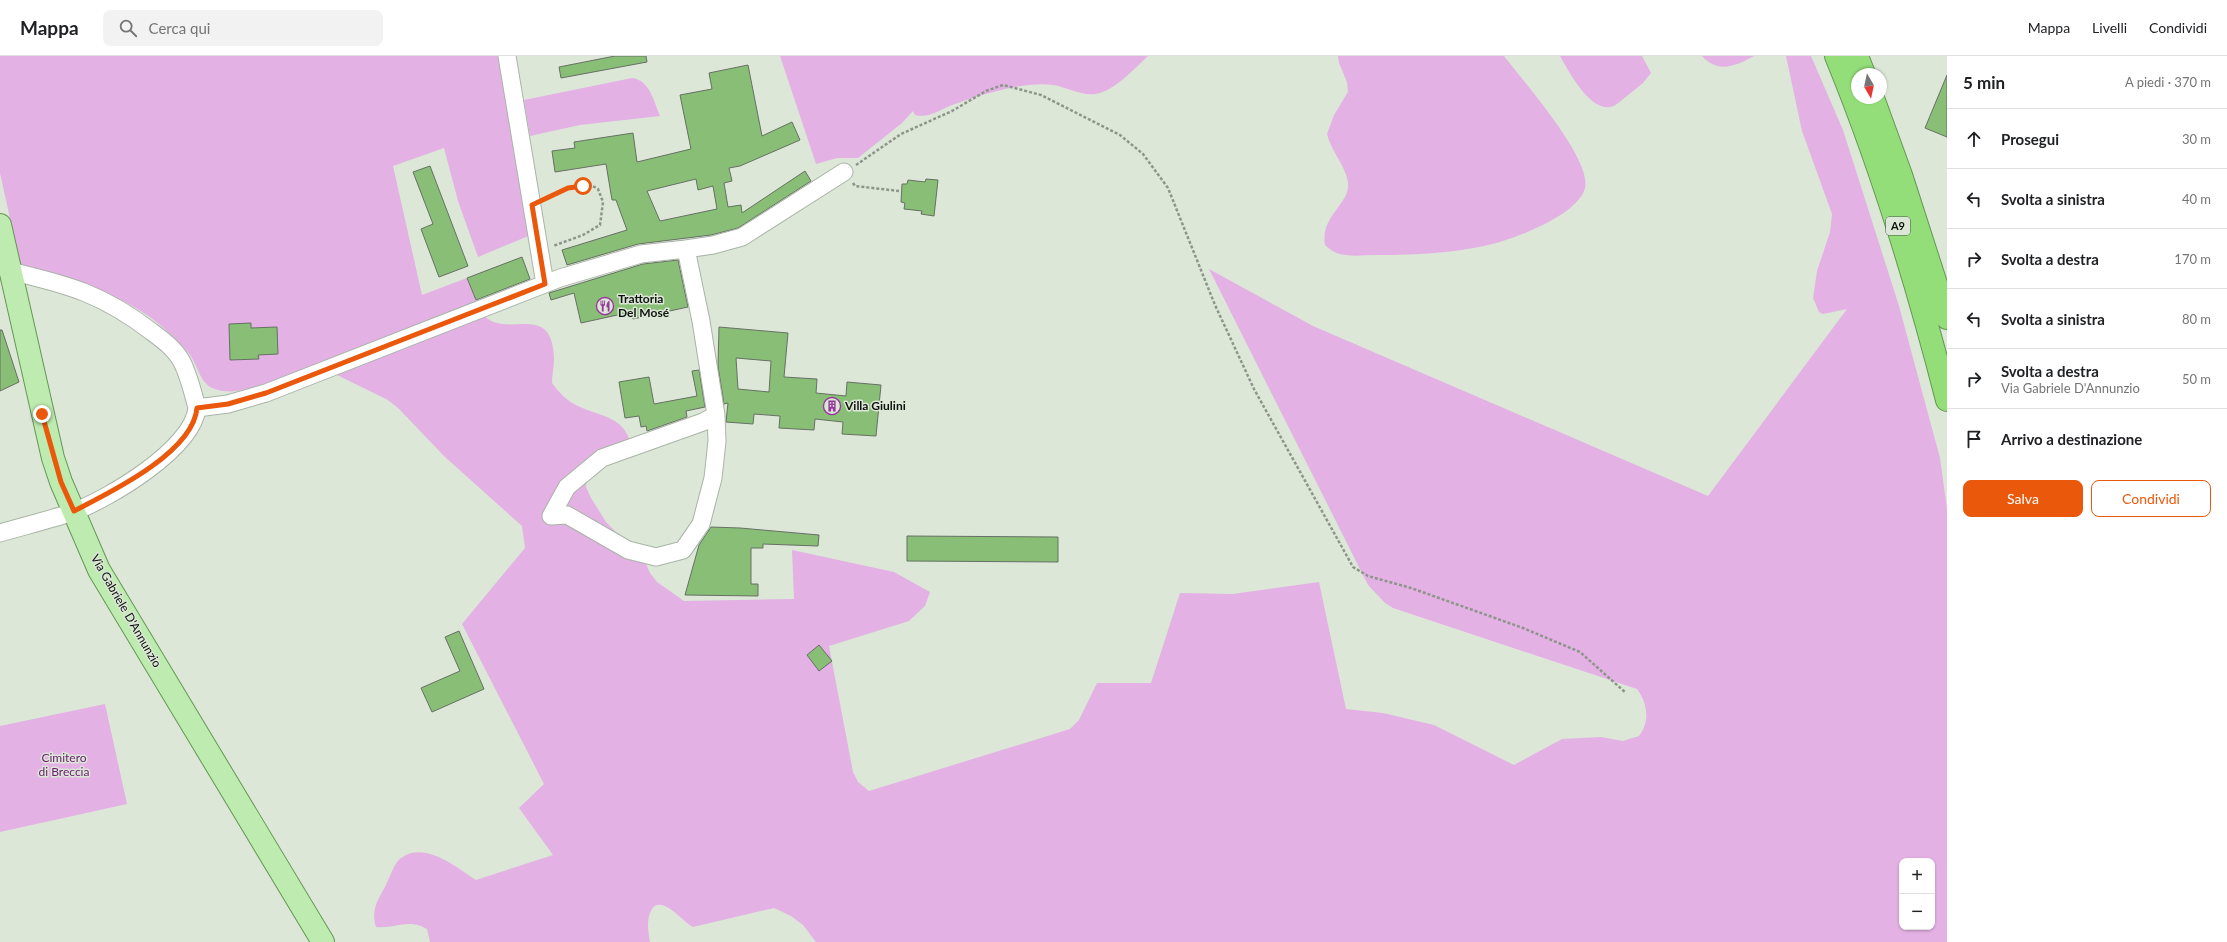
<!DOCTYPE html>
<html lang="it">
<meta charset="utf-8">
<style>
:root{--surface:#fff;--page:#f2f2f2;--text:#202124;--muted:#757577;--line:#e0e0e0;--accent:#ea580c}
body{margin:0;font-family:Lato,sans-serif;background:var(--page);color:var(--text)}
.controls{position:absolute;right:12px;bottom:12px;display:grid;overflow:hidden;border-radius:8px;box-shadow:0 1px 3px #0004}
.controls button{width:36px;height:36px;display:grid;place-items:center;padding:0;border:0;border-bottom:1px solid var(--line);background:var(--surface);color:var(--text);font:20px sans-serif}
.compass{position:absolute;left:1851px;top:12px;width:36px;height:36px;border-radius:50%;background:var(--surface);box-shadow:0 1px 3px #0004;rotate:171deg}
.stop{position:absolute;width:12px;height:12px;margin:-9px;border:3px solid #ea580c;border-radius:50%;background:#fff}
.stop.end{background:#ea580c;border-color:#fff;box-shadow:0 1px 4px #0008}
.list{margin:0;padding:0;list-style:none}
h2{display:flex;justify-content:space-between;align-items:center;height:52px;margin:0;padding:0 16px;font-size:17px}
h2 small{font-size:13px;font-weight:400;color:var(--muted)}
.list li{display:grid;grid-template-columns:26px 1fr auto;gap:12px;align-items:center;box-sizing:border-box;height:60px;padding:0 16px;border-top:1px solid var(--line)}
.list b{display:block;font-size:15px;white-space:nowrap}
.list p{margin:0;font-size:13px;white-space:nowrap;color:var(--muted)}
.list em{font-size:13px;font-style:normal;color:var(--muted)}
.actions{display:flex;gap:8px;padding:12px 16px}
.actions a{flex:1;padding:9px 0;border:1px solid var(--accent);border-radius:8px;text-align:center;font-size:14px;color:var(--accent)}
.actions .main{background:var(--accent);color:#fff}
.icon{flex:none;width:22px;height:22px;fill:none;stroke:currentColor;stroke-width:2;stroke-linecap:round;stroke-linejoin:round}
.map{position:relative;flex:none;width:1947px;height:886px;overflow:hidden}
header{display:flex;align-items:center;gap:24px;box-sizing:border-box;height:56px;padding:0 20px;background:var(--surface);border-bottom:1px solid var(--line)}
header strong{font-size:19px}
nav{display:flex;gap:22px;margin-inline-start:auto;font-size:14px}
.search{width:280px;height:36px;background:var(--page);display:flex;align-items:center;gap:10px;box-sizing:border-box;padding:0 14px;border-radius:8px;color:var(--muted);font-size:15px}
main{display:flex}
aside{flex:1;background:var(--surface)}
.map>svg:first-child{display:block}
</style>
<header>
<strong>Mappa</strong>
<div class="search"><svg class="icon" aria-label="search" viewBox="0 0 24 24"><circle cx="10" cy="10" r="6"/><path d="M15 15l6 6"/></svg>Cerca qui</div>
<nav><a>Mappa</a><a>Livelli</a><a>Condividi</a></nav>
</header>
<main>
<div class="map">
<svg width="1947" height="886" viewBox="0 0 1947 886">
<rect width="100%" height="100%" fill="#dce7d8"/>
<path fill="#e3b1e4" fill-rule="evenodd" d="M0,0H501L533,178L478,201L458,145L444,92L393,110L422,239L467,222L479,252L263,329C246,334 229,339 212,332C201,327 198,312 192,302C187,294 179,287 172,280C132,239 75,225 21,212L0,117Z
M780,0H1148C1134,13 1118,31 1100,37C1084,42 1068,31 1053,29C1037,27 1020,30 1005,33C988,37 971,42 955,48C942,52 930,63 915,59L913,55L902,67L858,102H837L816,108Z
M1338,0H1504C1523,25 1592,103 1585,132C1579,157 1525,178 1503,185C1464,197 1416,199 1376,199C1364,199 1352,201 1340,198C1335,197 1329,193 1325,189C1320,159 1351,148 1348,126C1345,109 1331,95 1327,78L1334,59L1348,36L1347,26L1339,7Z
M1560,0H1642L1651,17L1643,27L1617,48C1594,64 1569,16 1560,0Z
M1702,0H1754C1736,10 1718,18 1702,0Z
M1786,0H1811L1843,74L1899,250L1940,402L1947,453V886H816L803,869L791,860L774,852L693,871C684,867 662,838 652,853C646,862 648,875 650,886H430L427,873C408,862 396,873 376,871C371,855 377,845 385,831C389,823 394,807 401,802C424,784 458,812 476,824L553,799L519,752L544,728L462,568L525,492L522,470L445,401L398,352L388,344L333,317L481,256C503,287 552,242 554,302C554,310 552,319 552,327C558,335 565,343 574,348C597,361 624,358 631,389L606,407L587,424L586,431L591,442L606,466L616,476L639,492L650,517L657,526L684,545L794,543L792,494L894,516L930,536L925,550L909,565L829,590L853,716L858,726L869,735L1070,673L1079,664L1097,627H1151L1180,537L1233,538L1319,526L1346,653L1383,657L1434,669L1514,709L1562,683L1601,681L1623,685L1639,680C1650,666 1648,648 1637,633L1393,552L1385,547L1368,529L1209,213L1313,270L1708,440L1847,253L1823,258L1819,256L1813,242L1817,215L1830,176L1832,158L1802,75ZM1902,805H1932V871H1902Z
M632,22C650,24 654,46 660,60L580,69L530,80L524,44Z
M105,648L127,748L0,776V670Z"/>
<path fill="#88be76" stroke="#677064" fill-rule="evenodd" d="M615,0H646L647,6L561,22L559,11Z
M748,9L762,80L792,66L800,84L740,110L729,112L732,125L724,127L728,151L741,149L742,157L805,115L811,125L738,172L711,179L638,188L567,209L562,194L627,174L616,144H612L606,108L555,116L552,95L575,92L574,86L633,77L637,106L691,93L680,39L712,33L709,17ZM696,123L698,134L713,130L717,153L660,165L647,135Z
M1947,19V81L1925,72Z
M430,110L468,210L439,221L421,173L433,168L413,116Z
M926,123L938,124L934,160L921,158L922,155L904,153L905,147L901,146L902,128H907L908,124L925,126Z
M522,201L530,223L476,244L467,222Z
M678,204L688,251L633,263L631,256L581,267L574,237L551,244L549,237L643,208Z
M251,267V272L277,271L278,298L258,299L259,303L230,304L229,268Z
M719,271L788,277L784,321L817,323L816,337L846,340L847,326L881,329L876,380L842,378L843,366L815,363L814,374L779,372L780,360L754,358L753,368L726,366L728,347L724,348L718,310ZM736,302L771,305L769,336L738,333Z
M0,274H2L19,326L0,335Z
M699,314L705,351L686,355L687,361L647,375L646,370L641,371L639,360L625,362L619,326L649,321L654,348L697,340L692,315Z
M711,471L740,472L819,479L818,490L763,488V492H751V528H758V540L685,539L699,489Z
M907,480L1058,481V506L907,505Z
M459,575L484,633L432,656L421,632L460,615L445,581Z
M819,589L832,605L819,615L807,599Z"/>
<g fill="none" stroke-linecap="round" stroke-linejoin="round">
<g stroke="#a9b4a6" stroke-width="19">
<path id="minor" d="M507,0L545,228
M686,193L713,189L742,181L844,116
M10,215C69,229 103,238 152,276C163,284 175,293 182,306C189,320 193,337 197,352L228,348L266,337L560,222L641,198L686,193L701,265L716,359L703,366L602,402L567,431L551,460
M551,460L567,459L628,494L656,501L683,494L701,468L713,422L717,385L716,359
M0,477C24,470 49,464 73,456C108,443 193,393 197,352"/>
</g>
<g stroke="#649753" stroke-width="24">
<path id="major" d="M0,169L53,402L61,426L99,514L323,886"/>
</g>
<g stroke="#649753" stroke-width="24">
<path id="highway" d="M1836,0C1882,112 1917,227 1947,344
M1857,0L1864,18
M1873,42L1901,119L1947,262"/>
</g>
<path stroke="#8d958a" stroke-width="2.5" stroke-dasharray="3 2" stroke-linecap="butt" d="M856,109L901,78L952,55L986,35L1003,29L1041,39L1120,79L1143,98L1168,132L1215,249L1254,333L1353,511L1368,520L1411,532L1523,572L1580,596L1626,637
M853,127L855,130L899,135
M546,143C560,136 583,122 598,133L603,146L600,169L583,179L553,190"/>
<use href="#minor" stroke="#fff" stroke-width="17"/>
<use href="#major" stroke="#beebaf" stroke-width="22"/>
<use href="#highway" stroke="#93de79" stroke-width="22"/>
</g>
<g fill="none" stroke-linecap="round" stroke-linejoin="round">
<path stroke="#ea580c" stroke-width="5" d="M42,358L61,426L74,455C109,437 193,397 197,352L228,348L266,337L545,228L532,149L568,132L583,130"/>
</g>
<defs>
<g id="restaurant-ring" transform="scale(0.9)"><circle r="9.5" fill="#dce7d8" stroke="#98369d" stroke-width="1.5"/><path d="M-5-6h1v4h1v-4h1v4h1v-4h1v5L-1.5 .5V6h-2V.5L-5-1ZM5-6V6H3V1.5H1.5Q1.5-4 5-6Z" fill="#98369d"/></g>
<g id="building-ring" transform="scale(0.9)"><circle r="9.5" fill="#dce7d8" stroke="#98369d" stroke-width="1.5"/><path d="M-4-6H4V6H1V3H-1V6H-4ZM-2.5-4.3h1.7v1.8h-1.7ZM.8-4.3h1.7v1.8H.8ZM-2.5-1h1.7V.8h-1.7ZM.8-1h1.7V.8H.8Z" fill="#98369d"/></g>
</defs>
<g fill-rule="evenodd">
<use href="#restaurant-ring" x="605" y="250"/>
<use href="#building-ring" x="832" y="350"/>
</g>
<g text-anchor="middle" stroke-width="3" stroke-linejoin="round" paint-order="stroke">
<rect fill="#dce7d8" stroke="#4c524a" stroke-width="1" x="1886" y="161" width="24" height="18" rx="3"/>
<g font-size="11" font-weight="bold" fill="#0e120d">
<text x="1898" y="174">A9</text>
</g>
<g font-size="12" font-weight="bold" fill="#0e120d" stroke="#dce7d8" text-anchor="start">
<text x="618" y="247">Trattoria<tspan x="618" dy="14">Del Mosé</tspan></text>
<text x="845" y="354">Villa Giulini</text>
</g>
<g font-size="12" fill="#0e120d" stroke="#dce7d8">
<text transform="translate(126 555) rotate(60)" y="4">Via Gabriele D'Annunzio</text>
</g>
<g font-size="12" fill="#6b206e" stroke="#dce7d8">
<text x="64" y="706">Cimitero<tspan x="64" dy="14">di Breccia</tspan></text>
</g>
</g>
</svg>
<div class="controls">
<button>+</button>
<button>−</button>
</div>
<svg class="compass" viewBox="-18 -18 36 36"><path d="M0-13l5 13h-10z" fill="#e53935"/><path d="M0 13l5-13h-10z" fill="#757577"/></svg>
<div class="stop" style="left:583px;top:130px"></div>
<div class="stop end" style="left:42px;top:358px"></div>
</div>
<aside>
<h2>5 min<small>A piedi · 370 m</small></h2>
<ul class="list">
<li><svg class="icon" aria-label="ahead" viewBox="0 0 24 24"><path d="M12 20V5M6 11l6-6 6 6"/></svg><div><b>Prosegui</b></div><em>30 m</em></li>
<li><svg class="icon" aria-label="left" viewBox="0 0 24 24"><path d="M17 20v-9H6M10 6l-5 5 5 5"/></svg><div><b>Svolta a sinistra</b></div><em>40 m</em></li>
<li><svg class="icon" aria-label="right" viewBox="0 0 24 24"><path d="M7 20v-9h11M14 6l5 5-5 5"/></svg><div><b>Svolta a destra</b></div><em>170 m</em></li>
<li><svg class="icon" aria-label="left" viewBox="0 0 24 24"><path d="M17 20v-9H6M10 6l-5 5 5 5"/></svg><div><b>Svolta a sinistra</b></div><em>80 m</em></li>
<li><svg class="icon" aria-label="right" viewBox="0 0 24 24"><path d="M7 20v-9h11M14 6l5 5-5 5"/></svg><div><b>Svolta a destra</b><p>Via Gabriele D'Annunzio</p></div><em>50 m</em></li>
<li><svg class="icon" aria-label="arrive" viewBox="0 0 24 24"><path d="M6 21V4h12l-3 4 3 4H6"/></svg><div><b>Arrivo a destinazione</b></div></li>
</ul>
<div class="actions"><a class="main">Salva</a><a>Condividi</a></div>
</aside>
</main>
